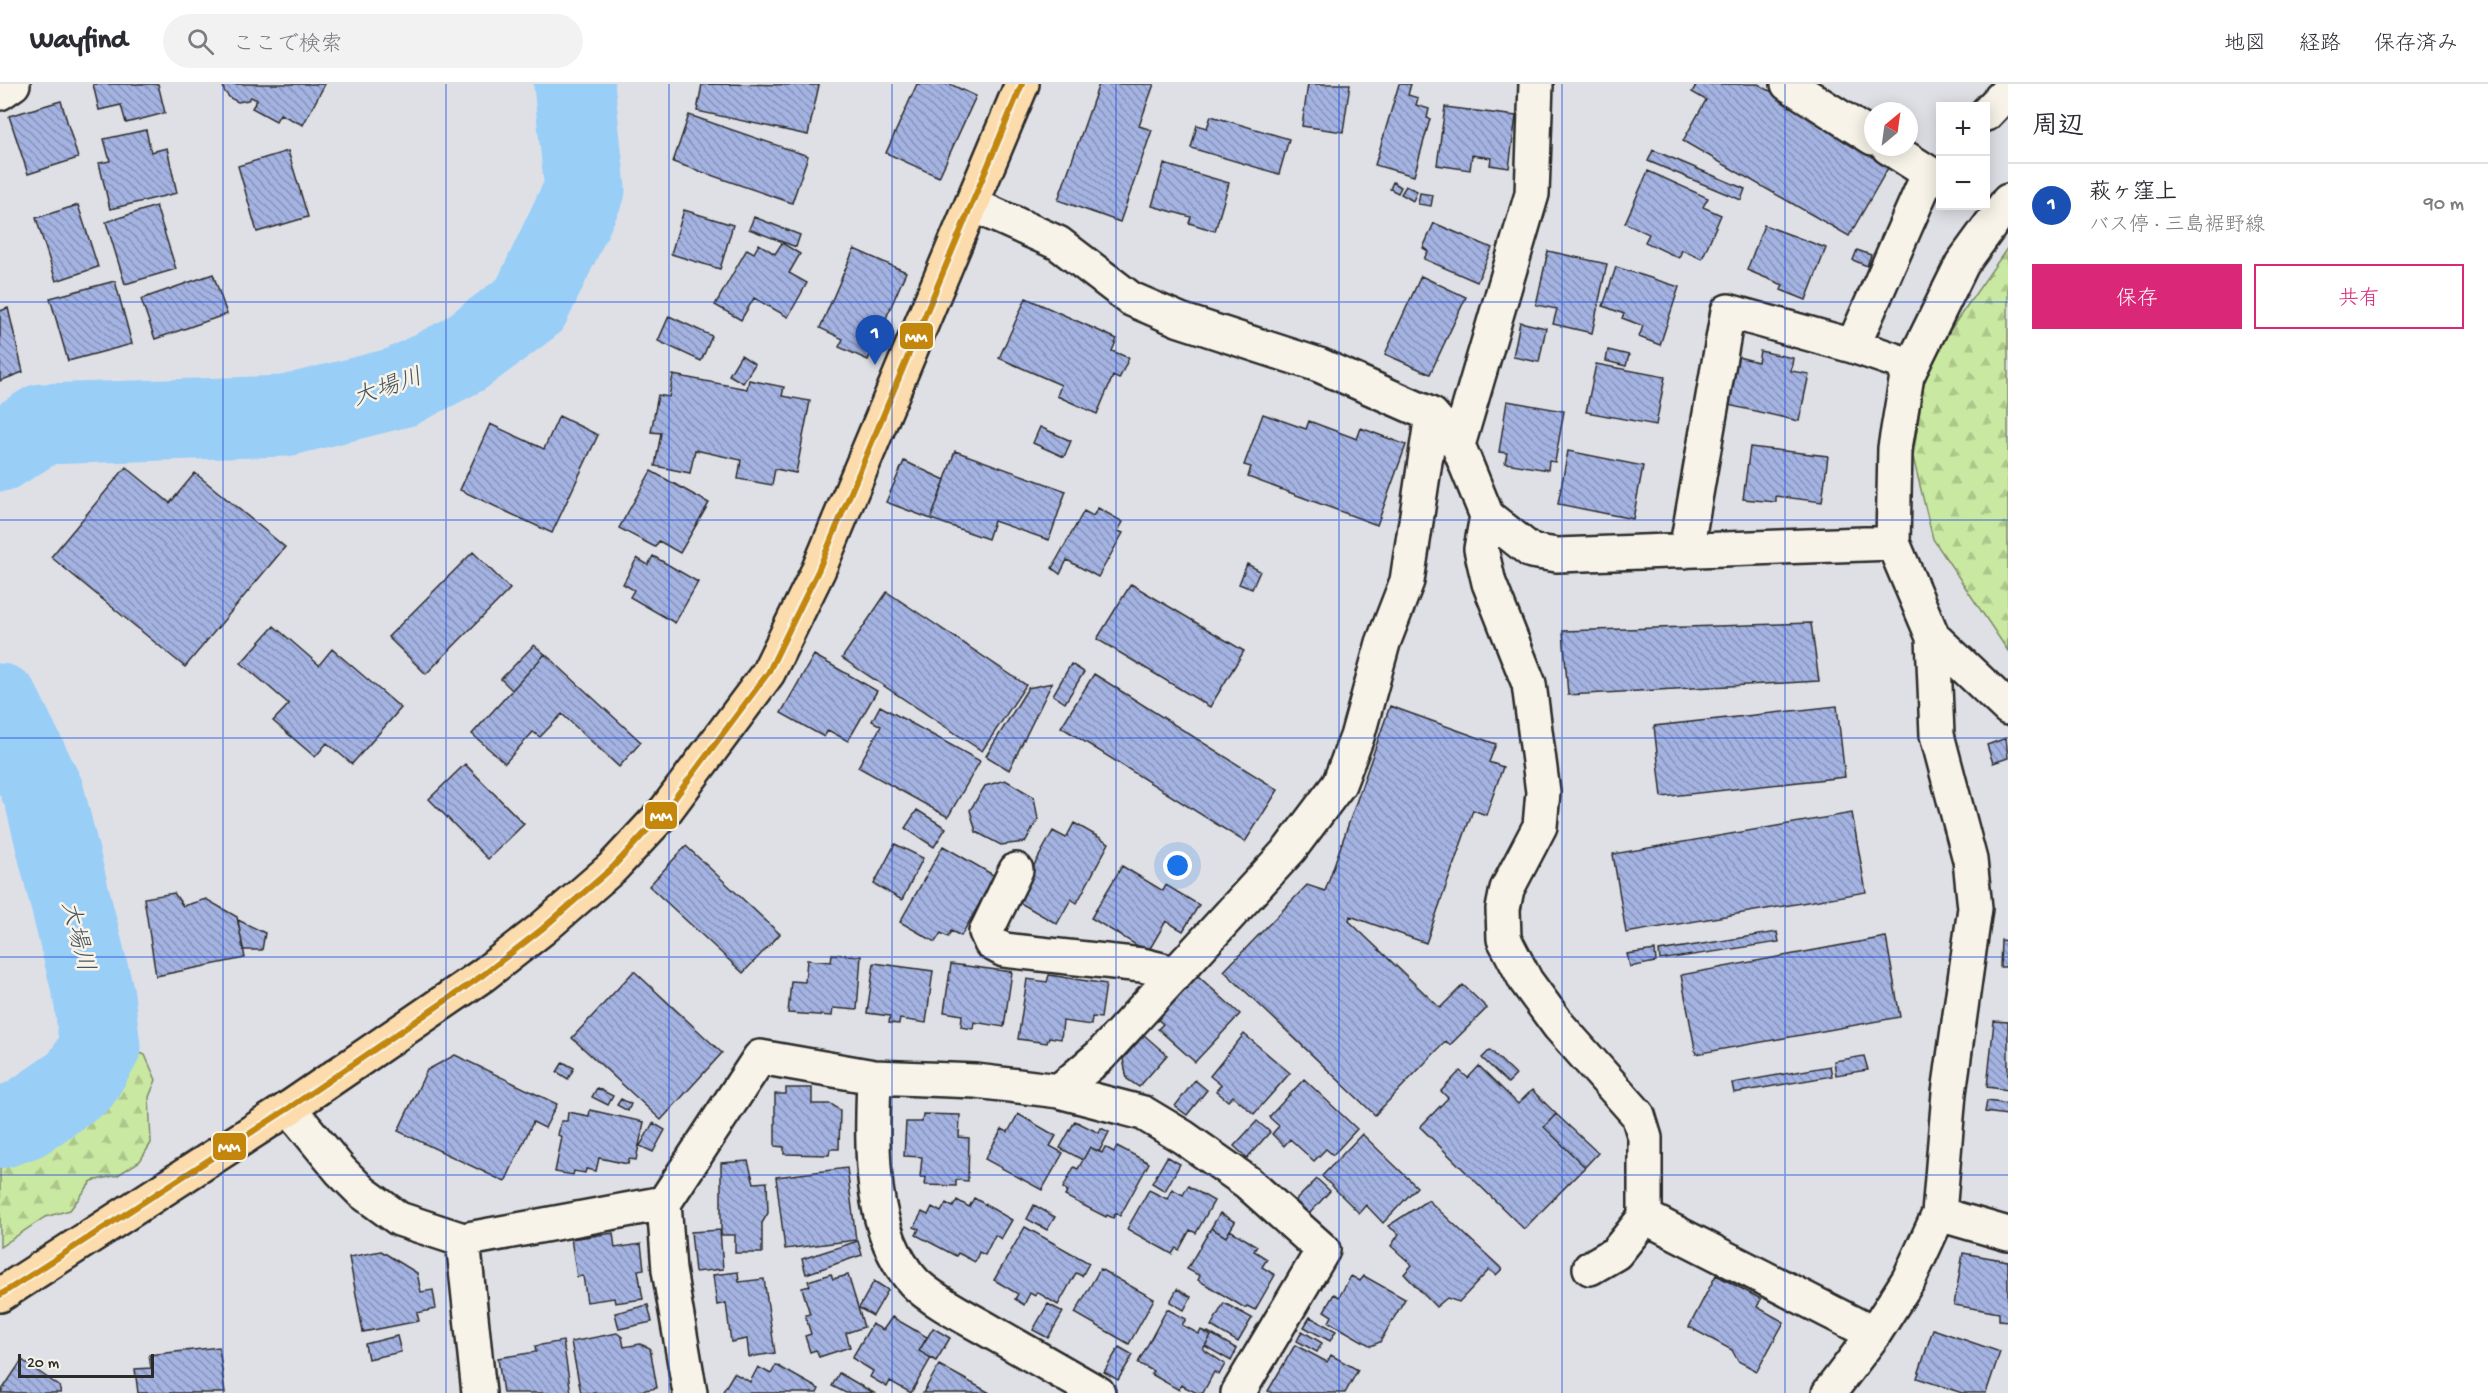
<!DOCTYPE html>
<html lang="ja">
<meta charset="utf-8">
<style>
:root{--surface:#fff;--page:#f2f2f3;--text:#2b2b33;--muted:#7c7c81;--line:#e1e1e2;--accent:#db2777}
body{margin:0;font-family:"Gochi Hand","Klee One",sans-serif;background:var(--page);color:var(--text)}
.controls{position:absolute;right:18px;top:18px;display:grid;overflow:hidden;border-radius:0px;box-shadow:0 3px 15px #0003}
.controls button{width:54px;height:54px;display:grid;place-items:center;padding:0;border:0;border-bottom:2px solid var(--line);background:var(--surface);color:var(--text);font:30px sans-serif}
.compass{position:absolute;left:1864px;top:18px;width:54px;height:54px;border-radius:50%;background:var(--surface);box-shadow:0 3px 15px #0003;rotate:29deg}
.scale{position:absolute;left:18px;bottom:15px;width:136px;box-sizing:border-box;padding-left:6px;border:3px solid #2b2b2b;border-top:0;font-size:16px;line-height:21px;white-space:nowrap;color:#2b2b2b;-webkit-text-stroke:4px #f7f3e8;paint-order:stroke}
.you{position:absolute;left:1178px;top:782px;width:21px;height:21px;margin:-15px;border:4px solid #fff;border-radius:50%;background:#1a73e8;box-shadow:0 0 0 9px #1a73e833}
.badge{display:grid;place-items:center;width:39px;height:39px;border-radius:50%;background:var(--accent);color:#fff;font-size:20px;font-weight:700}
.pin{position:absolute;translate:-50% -50px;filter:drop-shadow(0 2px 3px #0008)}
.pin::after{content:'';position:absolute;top:32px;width:21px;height:18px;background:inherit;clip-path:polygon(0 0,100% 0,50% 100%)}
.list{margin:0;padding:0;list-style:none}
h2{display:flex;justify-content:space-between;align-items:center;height:78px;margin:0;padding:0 24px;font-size:26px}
h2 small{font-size:20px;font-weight:400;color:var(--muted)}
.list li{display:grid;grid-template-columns:39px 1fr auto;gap:18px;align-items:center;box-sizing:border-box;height:84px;padding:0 24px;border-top:2px solid var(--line)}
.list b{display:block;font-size:22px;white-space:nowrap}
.list p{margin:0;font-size:20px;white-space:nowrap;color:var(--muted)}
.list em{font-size:20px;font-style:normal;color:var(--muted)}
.actions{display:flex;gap:12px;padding:18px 24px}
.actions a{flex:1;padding:14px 0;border:2px solid var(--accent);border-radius:0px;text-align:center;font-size:21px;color:var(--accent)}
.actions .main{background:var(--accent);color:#fff}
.icon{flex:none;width:33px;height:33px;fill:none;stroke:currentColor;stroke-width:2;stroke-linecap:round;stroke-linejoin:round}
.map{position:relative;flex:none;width:2008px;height:1309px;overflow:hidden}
header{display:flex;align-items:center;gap:36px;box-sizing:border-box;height:84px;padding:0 30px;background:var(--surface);border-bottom:2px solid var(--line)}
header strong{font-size:28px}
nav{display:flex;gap:33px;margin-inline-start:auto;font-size:21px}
.search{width:420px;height:54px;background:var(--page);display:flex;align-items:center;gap:15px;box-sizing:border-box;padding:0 21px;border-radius:33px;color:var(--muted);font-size:22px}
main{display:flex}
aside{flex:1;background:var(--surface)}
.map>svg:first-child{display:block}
</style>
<header>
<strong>Wayfind</strong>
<div class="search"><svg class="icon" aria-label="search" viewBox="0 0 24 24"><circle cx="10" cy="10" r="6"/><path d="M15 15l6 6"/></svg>ここで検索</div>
<nav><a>地図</a><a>経路</a><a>保存済み</a></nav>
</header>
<main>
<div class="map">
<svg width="2008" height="1309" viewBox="0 0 2008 1309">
<defs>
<pattern id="forest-firs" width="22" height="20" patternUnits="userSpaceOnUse" patternTransform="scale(1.5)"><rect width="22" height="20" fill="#c9e8a1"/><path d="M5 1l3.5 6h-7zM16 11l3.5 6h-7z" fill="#adc78b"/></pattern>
<pattern id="building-back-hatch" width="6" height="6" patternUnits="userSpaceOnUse" patternTransform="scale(1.5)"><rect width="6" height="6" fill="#a4b3e2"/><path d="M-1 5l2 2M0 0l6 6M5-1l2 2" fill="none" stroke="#8692b7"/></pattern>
</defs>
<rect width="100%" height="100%" fill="#dee0e6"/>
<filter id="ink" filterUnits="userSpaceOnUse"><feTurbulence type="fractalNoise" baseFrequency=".0167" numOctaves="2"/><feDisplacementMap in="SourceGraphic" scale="12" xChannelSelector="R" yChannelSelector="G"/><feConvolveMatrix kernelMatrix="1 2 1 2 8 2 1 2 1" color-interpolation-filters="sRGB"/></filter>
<g filter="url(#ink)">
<path fill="url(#forest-firs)" stroke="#7a8a66" stroke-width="1.5" d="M2008,163V567L1933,455L1913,373L1927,279Z
M122,961L145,971L156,996L149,1013L151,1059L140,1077L118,1091L92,1097L70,1126L45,1133L0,1163V1064C29,1055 37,1044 60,1028C72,1018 96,1008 104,993C107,987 107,977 108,970Z"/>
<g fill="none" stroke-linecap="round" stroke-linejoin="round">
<path stroke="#99cef7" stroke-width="81" d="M0,367L43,340L285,332L401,303L463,271L530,221L585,105L574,0
M0,620L44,710L94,912L100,963L80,997L25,1035L0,1044"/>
</g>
<path fill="url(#building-back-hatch)" stroke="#2b2b2b" stroke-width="1.5" d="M93,0H158L165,29L126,39L121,21L99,26Z
M223,0H325L303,41L280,30L276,37L252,24L257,16L251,13L248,16L238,18L230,14L224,7Z
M702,0L819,1L808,51L697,27Z
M917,0H950L976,12L939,93L886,69Z
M1099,0H1154L1139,42L1152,46L1120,138L1058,116Z
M1308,0H1350L1343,48L1302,42Z
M1399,0H1411L1408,11L1418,14L1416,21L1429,25L1427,34L1430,35L1414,92L1375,81Z
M1697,0H1758L1892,77L1849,152L1683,57L1706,16L1692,8Z
M61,17L78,74L28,90L9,32Z
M1445,23L1516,32L1509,84L1490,81L1491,74L1472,71L1470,86L1437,81Z
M689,31L808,72L792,119L673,78Z
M1211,32L1289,55L1279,90L1191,64L1197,41L1207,44Z
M146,46L151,68L167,64L177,109L110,125L99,79L110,77L104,55Z
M1653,66L1745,105L1741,116L1648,77Z
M288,67L308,133L257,148L238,82Z
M1164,80L1229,99L1215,147L1189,139L1191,133L1152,122Z
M1648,87L1708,114L1703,123L1721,131L1702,175L1682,166L1679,174L1645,158L1649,150L1625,139Z
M1393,98L1401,103L1398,109L1390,105Z
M1406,102L1417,107L1413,117L1401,110Z
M1420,109L1433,111L1431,122L1418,120Z
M78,121L98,183L56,197L36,134Z
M156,122L176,185L125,200L106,138Z
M684,126L733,141L720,185L671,170Z
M754,133L800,151L796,163L749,145Z
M1434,139L1492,164L1477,198L1424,175L1428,167L1423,164Z
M1764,141L1826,164L1806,216L1781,206L1783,201L1747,186Z
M782,159L800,170L789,189L807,199L788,233L754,214L741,236L715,221L747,165L754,169L759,160L775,170Z
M854,165L906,188L868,276L839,263L843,255L820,244Z
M1857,166L1871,171L1867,182L1853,176Z
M1548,167L1607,180L1592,249L1553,240L1557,225L1536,221Z
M1616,183L1679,203L1660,261L1639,253L1643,242L1622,234L1624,230L1603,222Z
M213,190L227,230L155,255L141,215Z
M1421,192L1466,213L1430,290L1385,270Z
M115,197L132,260L68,277L50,214Z
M1026,214L1117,255L1112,267L1129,274L1119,295L1113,292L1097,330L1057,312L1061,301L999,274Z
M8,224L23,288L0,297V227Z
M669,232L712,252L701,277L658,257Z
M1520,238L1546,244L1539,278L1513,273Z
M1608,266L1629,271L1626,282L1606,277Z
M1760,267L1793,274L1791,287L1809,290L1799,337L1728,321L1738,273L1758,278Z
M741,271L755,280L743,299L729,291Z
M1596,280L1665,293L1656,341L1586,328Z
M673,291L747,305L749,296L784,303L782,312L810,317L796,389L775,385L772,401L738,395L741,376L695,366L690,389L655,382L661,349L651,348L658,311L669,313Z
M1507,317L1564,327L1555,378L1549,377L1548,386L1505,379L1507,369L1499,368Z
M1263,330L1306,345L1309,337L1357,355L1361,344L1406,361L1377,441L1248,393L1251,383L1244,381Z
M559,332L598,351L552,449L460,406L490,340L544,365Z
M1040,343L1071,357L1064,373L1033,359Z
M1750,363L1828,372L1822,418L1776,412V418L1743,415Z
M955,367L1066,407L1049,456L994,437L988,455L931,435Z
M1568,367L1643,382L1633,435L1558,420Z
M904,377L945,396L931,435L886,418Z
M126,383L170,419L195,389L285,463L185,583L51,473Z
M651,387L709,419L680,469L659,457L655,463L619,444Z
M1098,424L1123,438L1118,447L1123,449L1098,493L1067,476L1060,490L1052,484L1084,427L1093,432Z
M473,468L510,505L426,590L388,553Z
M653,472L698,498L675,539L630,513L634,506L623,500L637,474L648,481Z
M1247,480L1260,487L1252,505L1239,500Z
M1131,500L1244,567L1210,623L1097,555Z
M887,508L1026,601L982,667L842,574Z
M1811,539L1819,597L1568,611L1563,547Z
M274,542L319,581L332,565L401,624L352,680L327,659L315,673L273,637L289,620L241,579Z
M534,561L545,570L512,606L501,595Z
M545,570L641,658L619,683L562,630L540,653L533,648L505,679L472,650Z
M814,571L877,607L848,657L828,646L824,653L781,629Z
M1071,580L1084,588L1065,619L1053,611Z
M1094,590L1278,706L1245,758L1061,643Z
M1052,599L1009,686L986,672L1028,604Z
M880,622L980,677L948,733L858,683L881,642L872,637Z
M1390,622L1496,660L1489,678L1503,683L1486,731L1473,726L1426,859L1350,832L1349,837L1440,924L1463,901L1487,924L1450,961L1446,957L1375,1031L1224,887L1307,801L1325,807Z
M1837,622L1845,693L1662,713L1654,642Z
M2006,654L2008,674L1993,679L1987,661Z
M465,680L524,740L488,775L429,715Z
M1005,696L1034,713L1038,735L1025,758L1001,761L976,748L970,726L985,702Z
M917,726L946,744L934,763L905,744Z
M1852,729L1866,808L1626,849L1613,770Z
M1074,739L1109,759L1077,819L1071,815L1057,840L1015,816L1053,747L1066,754Z
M895,760L923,774L902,816L874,800Z
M686,762L780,850L743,889L649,802Z
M943,762L995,792L961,852L951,847L948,853L941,849L935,858L900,838Z
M1122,782L1163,807L1166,801L1199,821L1183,847L1166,837L1148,868L1091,834Z
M174,809L183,822L206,815L237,833L245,874L156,892L144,814Z
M238,836L265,849L262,866H243Z
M1777,848L1779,858L1660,876L1659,867Z
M1886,853L1900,933L1696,970L1681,891Z
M2001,856L2008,857V883H2000Z
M1655,866L1656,878L1630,883L1627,870Z
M832,870L861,872L857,926L833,924L832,932L788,929L791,897L805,898L807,876L831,878Z
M874,879L933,887L926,939L900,935L899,940L889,939L890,932L867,929Z
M951,880L1012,888L1004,943L974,938L973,945L961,943L962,931L944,928Z
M634,887L722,969L661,1036L572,954Z
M1049,891L1106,900L1101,934L1092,933L1091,941L1063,937L1061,955L1049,953L1047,959L1018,955L1027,895L1047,898Z
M1197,891L1240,930L1195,978L1158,945L1163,940L1157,935Z
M1994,937L2008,938V1006L1987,1003Z
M1244,950L1290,989L1254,1030L1233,1012L1228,1017L1216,1007L1221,1001L1210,992Z
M1144,951L1167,971L1139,1003L1127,995L1123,975Z
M1490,966L1516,991L1508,999L1482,974Z
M455,971L557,1020L545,1044L533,1038L505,1098L398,1047L427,986Z
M1864,972L1868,986L1836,991L1834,977Z
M563,978L574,984L568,995L557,988Z
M1479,982L1518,1020L1532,1006L1556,1030L1544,1043L1585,1083L1524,1145L1420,1043L1448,1014L1441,1007L1460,987L1468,994Z
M1830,982L1832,992L1734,1009L1732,999Z
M1304,995L1357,1045L1333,1071L1326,1065L1314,1077L1290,1055L1284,1062L1272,1050L1279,1042L1269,1033Z
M1195,996L1207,1006L1187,1031L1175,1022Z
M597,1004L613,1012L608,1021L592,1013Z
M786,1004H812V1020H831L840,1026L839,1065H830L829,1071L784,1070V1063L775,1062V1010H786Z
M621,1015L631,1020L628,1027L617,1021Z
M1987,1017L2008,1020L2007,1031L1985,1028Z
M590,1026L644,1038L636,1076L629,1075L628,1080L599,1074L596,1087L586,1085L585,1089L574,1087L573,1091L555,1088L562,1053L558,1051L561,1037H567L568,1028L589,1032Z
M923,1030L960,1031L959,1053L969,1054L968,1097L956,1096V1102L925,1101L926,1093H920L922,1073L904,1072L906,1038H922Z
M1018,1030L1056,1052L1050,1062L1063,1069L1042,1106L985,1075L1002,1045L1008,1048Z
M1556,1030L1598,1069L1585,1083L1544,1043Z
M1075,1037L1099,1049L1101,1044L1109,1048L1099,1068L1090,1063L1083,1076L1060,1064Z
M1257,1037L1270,1048L1247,1074L1234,1062Z
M653,1039L665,1046L653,1068L640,1062Z
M1362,1050L1417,1103L1383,1139L1366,1121L1359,1129L1322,1092Z
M1117,1062L1149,1079L1120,1132L1116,1129L1113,1134L1107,1131L1106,1133L1065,1112L1068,1107L1063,1104L1074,1083L1078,1085L1090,1063L1102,1069L1105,1063L1114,1068Z
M1167,1073L1180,1080L1165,1107L1152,1099Z
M748,1077L754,1099L767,1098L768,1129L762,1139V1169H735V1151H721V1079Z
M847,1084L856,1156L785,1165L776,1093Z
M1317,1095L1330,1107L1309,1130L1295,1117Z
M1188,1102L1214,1117L1196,1149L1190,1146L1179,1166L1176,1164L1172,1170L1127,1145L1149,1106L1167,1115L1172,1105L1183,1111Z
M974,1114L1012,1136L1001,1155L995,1151L985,1171L979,1168L975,1178L958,1169L956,1172L916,1151L919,1145L914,1143L922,1128L928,1131L932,1123L941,1128L946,1119L953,1123L957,1116L969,1123Z
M1428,1116L1502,1185L1496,1191L1489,1186L1459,1218L1447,1214L1436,1223L1404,1190L1412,1181L1391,1162L1399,1150L1388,1142Z
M1034,1121L1055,1133L1047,1146L1027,1135Z
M1220,1129L1235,1138L1226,1153L1211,1144Z
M1025,1143L1089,1179L1082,1192L1076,1189L1058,1221L1037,1208L1035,1212L1030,1209L1024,1221L1015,1215L1018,1210L994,1196Z
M1211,1144L1226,1153L1230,1146L1257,1162L1254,1167L1267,1175L1262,1183L1275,1191L1255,1226L1247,1222L1245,1224L1198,1196L1200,1192L1187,1185Z
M720,1146L723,1185L695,1188L691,1148Z
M613,1149L615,1164L641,1160L644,1185L638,1186L643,1215L615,1219L614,1214L587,1218L583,1192L577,1193L571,1155Z
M858,1157L862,1171L806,1190L802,1175Z
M381,1167L417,1189L421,1208L433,1206L436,1225L417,1229L419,1237L363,1248L349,1173Z
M1963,1169L2008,1177V1237L1999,1236V1229L1954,1221Z
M1100,1185L1154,1215L1129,1260L1075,1229Z
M738,1188L739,1198L764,1195L775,1269L749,1273L747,1255L731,1258L726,1219L717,1221L713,1191Z
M831,1190L833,1195L848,1191L864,1243L846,1249L850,1263L819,1273L816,1266L810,1268L805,1252L811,1250L805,1231L810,1230L802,1204L810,1202L808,1197Z
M1716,1191L1761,1215L1757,1223L1784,1238L1757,1287L1738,1277L1732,1266L1689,1243Z
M1351,1192L1360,1197L1364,1192L1405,1215L1380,1258L1371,1262L1329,1238L1332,1232L1324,1227L1334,1210L1339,1213Z
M874,1197L888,1206L873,1232L859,1224Z
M1177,1205L1191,1213L1184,1226L1170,1218Z
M1224,1219L1252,1234L1238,1258L1211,1242Z
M1048,1220L1063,1228L1048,1254L1033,1246Z
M648,1221L652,1238L619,1245L615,1229Z
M1167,1225L1186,1235L1182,1241L1199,1250L1201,1246L1211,1252L1203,1265L1225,1280L1219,1291L1214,1288L1203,1309H1197L1181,1301L1179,1306L1151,1290L1153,1287L1138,1279Z
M892,1233L927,1253L919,1267L931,1274L911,1309L890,1297L887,1303L870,1293L873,1287L852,1274L872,1240L883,1246Z
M1310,1233L1336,1247L1330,1257L1304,1243Z
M933,1244L950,1254L936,1277L919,1267Z
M1933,1245L2000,1268L1986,1309H1962L1917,1294Z
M1302,1247L1322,1259L1317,1268L1297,1257Z
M1208,1248L1237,1265L1231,1277L1205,1262L1211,1252L1206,1249Z
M617,1249L622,1253L624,1263L640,1260L650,1264L657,1304L640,1307L641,1309H581L571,1258Z
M397,1252L401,1268L368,1275L365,1260Z
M563,1257L571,1309H503L498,1274L536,1268L535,1262Z
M1295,1261L1327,1278L1331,1271L1358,1286L1345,1309H1272L1268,1307Z
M219,1263L225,1309H138L135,1285L151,1284L149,1271Z
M1119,1263L1133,1271L1118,1296L1104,1288Z
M22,1276L59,1302L61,1309H0Z
M776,1281L819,1305L817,1309H722L734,1289L750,1298L758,1283L771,1290Z
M939,1281L990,1309H923Z
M839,1289L874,1309H846L832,1302Z"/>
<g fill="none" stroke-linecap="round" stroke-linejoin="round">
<g stroke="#2b2b2b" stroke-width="38">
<path id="minor" d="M1788,0L1873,54
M0,9L13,0
M1986,30L2008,7
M2008,117L1962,180L1907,292L1895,364L1893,459L1933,553L2008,624
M973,121L1058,159L1131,215L1180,236L1319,281L1432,331L1458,361L1487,432L1531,467L1557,471L1893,459
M1853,262L1912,282
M1458,361L1532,110L1536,0
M1487,432L1481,465L1489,499L1529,600L1543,708L1540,742L1507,805L1503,825L1504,855L1526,897L1559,942L1638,1031L1645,1054V1133L1616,1169L1590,1184
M1686,467L1728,227L1853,262L1929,89L1888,63
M1016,786L986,848L991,859L1004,866L1142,881L1162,886L1173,893
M874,993C872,1058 867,1147 914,1198C929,1214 963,1232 983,1243C1021,1265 1059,1287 1098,1309
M1059,1007L1100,972L1290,765L1339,700L1357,653L1383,559L1407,497L1432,331
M289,1024L340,1086L362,1108L399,1135L463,1156L664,1119L760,973L874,993L976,997L1059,1007L1143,1029L1183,1053L1247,1098L1323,1166L1238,1309
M664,1119L669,1186L690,1309
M1939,1130L2008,1150
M1645,1133L1874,1250
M463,1156L479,1309
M1829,1309L1874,1250L1909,1195L1939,1130L1949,1009L1975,824L1970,776L1937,651L1933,553"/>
</g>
<g stroke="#2b2b2b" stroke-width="38">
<path id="major" d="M0,1211L289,1024L483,891L542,845L612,784L666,726L768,589L818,487L1022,0"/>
</g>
<use href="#minor" stroke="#f7f3e8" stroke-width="33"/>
<use href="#major" stroke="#fcdcac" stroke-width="33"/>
<g stroke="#f7f3e8" stroke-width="10">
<path id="bus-1" d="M0,1211L289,1024L483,891L542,845L612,784L666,726L768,589L818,487L1022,0"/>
</g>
<use href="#bus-1" stroke="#c4870b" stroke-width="6"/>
</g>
</g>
<path fill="none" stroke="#1d4ed8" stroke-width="1.5" stroke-opacity="0.55" d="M223,0V1309M446,0V1309M669,0V1309M892,0V1309M1116,0V1309M1339,0V1309M1562,0V1309M1785,0V1309M0,218H2008M0,436H2008M0,654H2008M0,873H2008M0,1091H2008"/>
<g text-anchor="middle" stroke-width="5" stroke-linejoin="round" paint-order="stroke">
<g font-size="24" font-style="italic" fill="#46545e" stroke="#f7f3e8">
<text transform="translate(387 302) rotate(-19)" y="8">大場川</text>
<text transform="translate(79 852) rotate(76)" y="8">大場川</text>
</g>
</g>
<g stroke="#f7f3e8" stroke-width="2">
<rect x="899" y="238" width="35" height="28" rx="6" fill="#c4870b"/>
<rect x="644" y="717" width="34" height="29" rx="6" fill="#c4870b"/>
<rect x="212" y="1048" width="35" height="29" rx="6" fill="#c4870b"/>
</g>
<g font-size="16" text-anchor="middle" font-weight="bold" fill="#fff">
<text x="916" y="258">MM</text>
<text x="661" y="737">MM</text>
<text x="229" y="1068">MM</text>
</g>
</svg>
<div class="controls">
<button>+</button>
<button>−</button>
</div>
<svg class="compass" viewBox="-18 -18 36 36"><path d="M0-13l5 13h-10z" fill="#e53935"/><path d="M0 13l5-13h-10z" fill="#7c7c81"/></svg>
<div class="scale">20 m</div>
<div class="you"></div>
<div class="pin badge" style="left:875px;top:281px;background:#1a4fb4">1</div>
</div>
<aside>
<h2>周辺<small></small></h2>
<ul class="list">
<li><span class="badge" style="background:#1a4fb4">1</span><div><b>萩ヶ窪上</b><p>バス停 · 三島裾野線</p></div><em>90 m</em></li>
</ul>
<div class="actions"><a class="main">保存</a><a>共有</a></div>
</aside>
</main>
